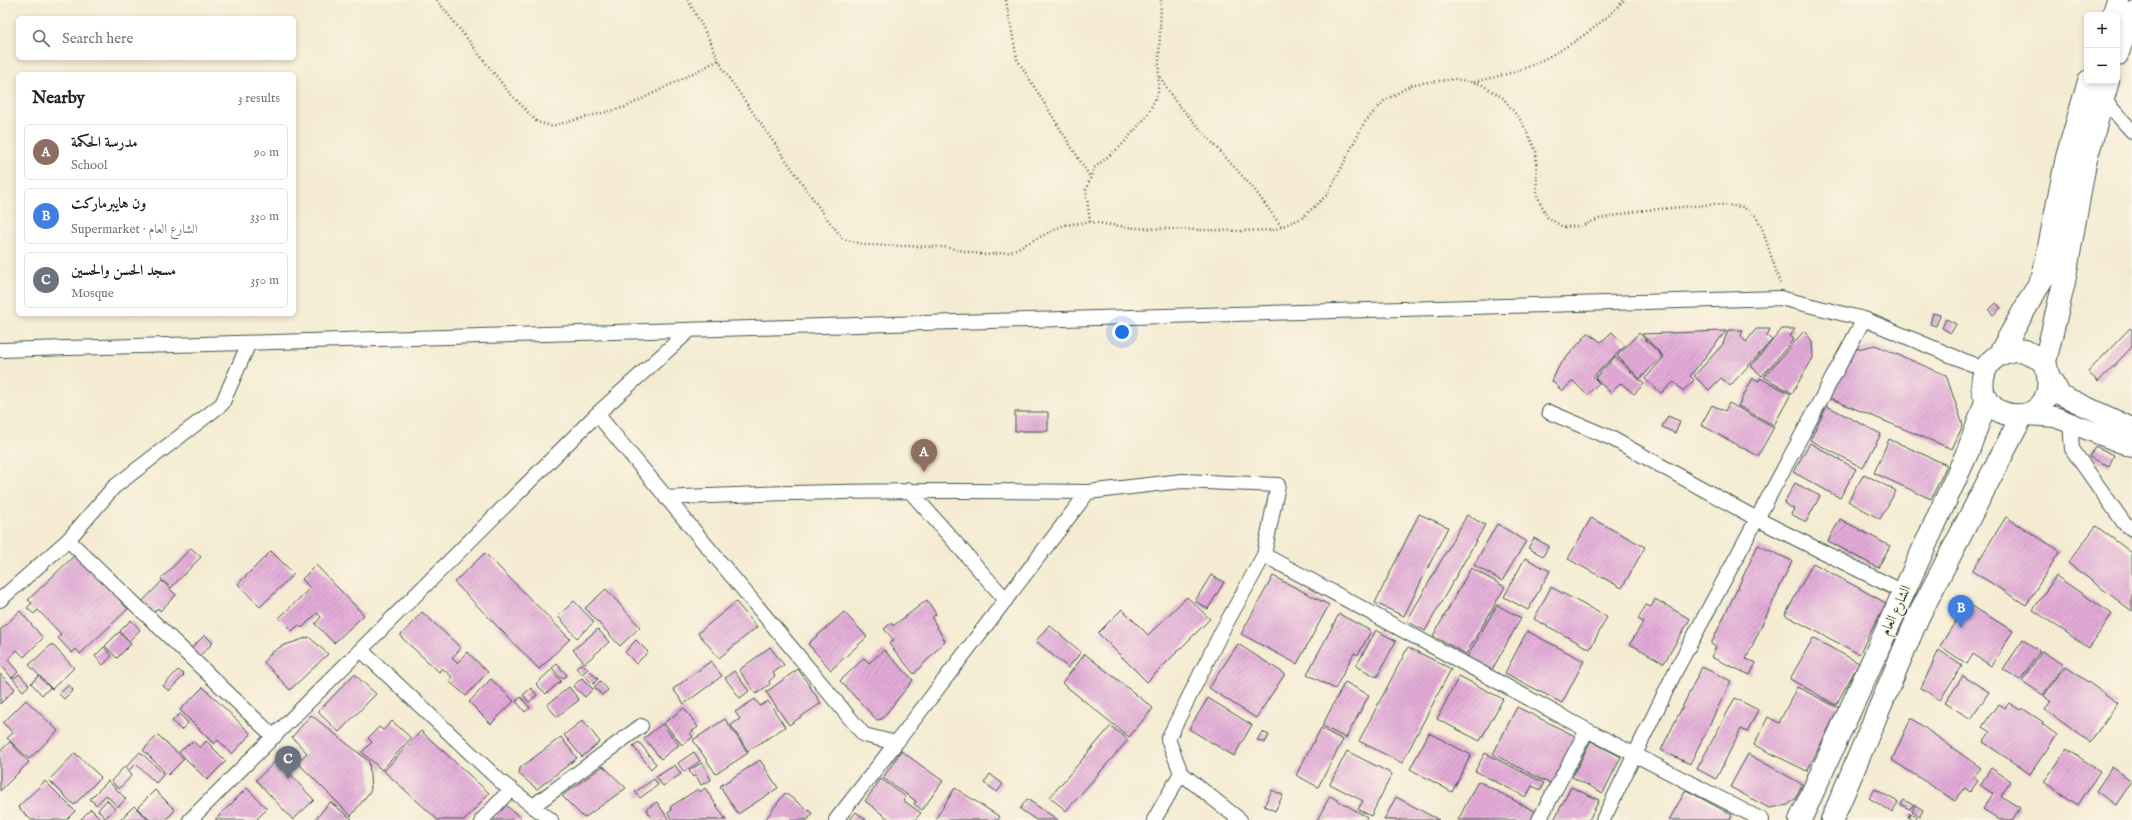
<!DOCTYPE html>
<meta charset="utf-8">
<style>
:root{--surface:#fff;--page:#f6f6f6;--text:#202124;--muted:#757577;--line:#e0e0e0;--accent:#db2777}
body{margin:0;font-family:"IM FELL English",Amiri,serif;background:var(--page);color:var(--text)}
.controls{position:absolute;right:12px;top:12px;display:grid;overflow:hidden;border-radius:6px;box-shadow:0 2px 6px #0003}
.controls button{width:36px;height:36px;display:grid;place-items:center;padding:0;border:0;border-bottom:1px solid var(--line);background:var(--surface);color:var(--text);font:20px sans-serif}
.you{position:absolute;left:1122px;top:332px;width:14px;height:14px;margin:-10px;border:3px solid #fff;border-radius:50%;background:#1a73e8;box-shadow:0 0 0 6px #1a73e833}
.badge{display:grid;place-items:center;width:26px;height:26px;border-radius:50%;background:var(--accent);color:#fff;font-size:13px;font-weight:700}
.pin{position:absolute;translate:-50% -33px;filter:drop-shadow(0 1px 2px #0008)}
.pin::after{content:'';position:absolute;top:21px;width:14px;height:12px;background:inherit;clip-path:polygon(0 0,100% 0,50% 100%)}
.list{margin:0;padding:0;list-style:none}
h2{display:flex;justify-content:space-between;align-items:center;height:52px;margin:0;padding:0 16px;font-size:17px}
h2 small{font-size:13px;font-weight:400;color:var(--muted)}
.list li{display:grid;grid-template-columns:26px 1fr auto;gap:12px;align-items:center;box-sizing:border-box;height:56px;margin:0 8px 8px;padding:0 8px;border:1px solid var(--line);border-radius:6px}
.list b{display:block;font-size:15px;white-space:nowrap}
.list p{margin:0;font-size:13px;white-space:nowrap;color:var(--muted)}
.list em{font-size:13px;font-style:normal;color:var(--muted)}
.icon{flex:none;width:22px;height:22px;fill:none;stroke:currentColor;stroke-width:2;stroke-linecap:round;stroke-linejoin:round}
.map{position:relative;flex:none;width:2132px;height:820px;overflow:hidden}
.search{position:absolute;background:var(--surface);box-shadow:0 2px 6px #0003;left:16px;top:16px;width:280px;height:44px;display:flex;align-items:center;gap:10px;box-sizing:border-box;padding:0 14px;border-radius:6px;color:var(--muted);font-size:15px}
.panel{position:absolute;background:var(--surface);box-shadow:0 2px 6px #0003;left:16px;top:72px;width:280px;height:244px;border-radius:6px}
.map>svg:first-child{display:block}
</style>
<div class="map">
<svg width="2132" height="820" viewBox="0 0 2132 820">
<defs>
<pattern id="building-hatch" width="6" height="6" patternUnits="userSpaceOnUse"><rect width="6" height="6" fill="#e3abd8"/><path d="M-1 1l2-2M0 6l6-6M5 7l2-2" fill="none" stroke="#b78cb0"/></pattern>
</defs>
<rect width="100%" height="100%" fill="#fcf5e5"/>
<filter id="ink" filterUnits="userSpaceOnUse"><feTurbulence type="fractalNoise" baseFrequency=".025" numOctaves="2"/><feDisplacementMap in="SourceGraphic" scale="8" xChannelSelector="R" yChannelSelector="G"/><feConvolveMatrix kernelMatrix="1 2 1 2 8 2 1 2 1" color-interpolation-filters="sRGB"/></filter>
<filter id="wash" filterUnits="userSpaceOnUse"><feTurbulence type="fractalNoise" baseFrequency=".012" numOctaves="4" result="noise"/><feDisplacementMap in="SourceGraphic" scale="16" xChannelSelector="R" yChannelSelector="G"/><feGaussianBlur stdDeviation="0.9" result="paint"/><feColorMatrix in="noise" values="0 0 0 0 0 0 0 0 0 0 0 0 0 0 0 0 0 1.4 0 .05"/><feComposite in="paint" operator="in"/></filter>
<g filter="url(#wash)">
<rect width="100%" height="100%" fill="#f4ebd2"/>
<g id="blocks">
<path fill="url(#building-hatch)" d="M1996,303L2001,308L1993,315L1989,310Z
M1933,313L1940,315L1936,326L1930,324Z
M1946,319L1956,324L1951,333L1942,328Z
M2130,328L2132,330V347L2098,382L2088,372Z
M1756,329H1770L1767,336L1772,340L1730,386L1721,378L1709,390L1694,376L1723,344L1728,330H1743L1741,336L1746,342Z
M1782,329H1795L1790,336L1794,339L1762,376L1751,366Z
M1726,331L1690,376L1694,380L1683,391L1674,382L1661,393L1645,379L1664,357L1642,334Z
M1804,331L1812,341L1813,358L1792,393L1764,377Z
M1612,332L1625,346L1593,377L1599,383L1587,395L1573,381L1562,391L1552,381L1559,366L1588,333L1601,342Z
M1639,333L1662,356L1640,379L1617,356Z
M1875,345L1946,375L1963,425L1952,449L1829,398L1854,350Z
M1615,357L1644,384L1634,394L1621,383L1611,393L1595,378Z
M1753,378L1759,381L1760,378L1791,394L1774,425L1738,406Z
M1729,403L1774,427L1758,456L1701,425L1712,405L1725,411Z
M1827,406L1881,434L1863,468L1810,440Z
M1015,412H1048V431H1015Z
M1668,416L1680,421L1675,433L1662,427Z
M1889,439L1947,465L1931,499L1874,473Z
M1810,443L1856,469L1840,498L1793,472Z
M2095,446L2114,455L2109,466L2089,457Z
M1864,474L1896,491L1880,519L1848,501Z
M1795,483L1820,496L1806,522L1791,514L1794,509L1784,503Z
M1419,514L1448,527L1404,616L1375,603Z
M1467,515L1485,525L1425,631L1407,621Z
M2006,517L2060,551L2026,605L1972,571Z
M1591,518L1645,547L1622,588L1568,559Z
M1840,519L1890,546L1878,568L1828,541Z
M1497,524L1526,541L1502,581L1474,565Z
M2096,526L2132,553V611L2068,563Z
M1534,538L1549,546L1543,556L1528,548Z
M1758,545L1792,561L1746,659L1756,663L1750,675L1711,657L1716,647L1711,644Z
M191,548L201,557L171,588L161,579Z
M271,551L294,574L260,607L238,584Z
M485,553L570,639L539,669L454,582Z
M76,554L128,609L80,654L76,649L72,653L58,638L61,634L38,610L34,614L27,608L32,603L28,600Z
M1525,558L1550,571L1528,610L1504,597Z
M1813,563L1886,603L1859,654L1785,615Z
M316,565L364,615L334,643L315,624L321,617L317,613L302,628L299,625L292,631L279,618L310,588L302,579Z
M1471,568L1505,587L1466,654L1433,636Z
M1211,575L1224,582L1208,609L1195,601Z
M1273,576L1329,605L1297,664L1241,634Z
M2056,576L2112,614L2089,648L2033,610Z
M162,581L176,595L160,611L158,608L152,614L140,604Z
M1551,587L1607,617L1590,649L1534,619Z
M606,589L640,627L620,646L585,608Z
M1187,597L1210,619L1147,682L1098,633L1122,609L1148,635Z
M1655,599L1690,619L1664,663L1630,644L1643,622L1638,619L1646,605L1651,607Z
M927,600L936,614L932,618L945,641L914,674L889,644L894,640L884,629L891,623L893,626Z
M574,601L594,622L577,638L558,616Z
M736,602L757,627L719,658L698,633Z
M1967,603L2013,631L1991,666L1973,654L1967,664L1940,646Z
M1497,605L1521,618L1492,670L1467,657Z
M20,611L43,638L24,657L17,650L8,660L18,672L12,678L0,664V630Z
M422,612L461,648L452,658L457,663L467,652L488,672L466,696L449,681L452,677L442,668L439,672L400,636Z
M844,612L867,637L831,670L808,644Z
M1339,614L1371,631L1358,655L1354,653L1335,689L1307,674Z
M131,620L140,630L129,641L120,631Z
M1049,625L1081,652L1068,668L1036,641Z
M598,629L609,642L585,663L573,650Z
M1376,630L1396,641L1377,677L1356,666Z
M1527,631L1584,661L1562,703L1505,673Z
M119,632L131,644L117,658L105,646Z
M205,635L213,643L196,659L188,651Z
M309,637L328,654L290,690L264,662L271,653L282,646Z
M1813,638L1859,663L1836,705L1790,679Z
M636,640L648,652L636,664L625,652Z
M2023,640L2040,651L2020,680L2003,669Z
M52,644L74,668L52,689L29,665Z
M1238,644L1285,674L1256,718L1209,688Z
M104,647L112,656L103,665L95,656Z
M770,647L784,665L773,673L775,676L769,681L770,684L756,694L739,670Z
M1408,647L1451,669L1402,763L1359,741Z
M884,650L913,680L882,719L877,720L840,681L864,658L869,663Z
M1939,650L1962,666L1940,700L1921,688Z
M2042,651L2063,665L2043,695L2022,681Z
M1085,654L1153,708L1129,737L1062,683Z
M711,661L722,676L684,704L673,689Z
M582,663L588,669L582,674L576,668Z
M557,664L567,675L562,679L552,668Z
M2065,666L2118,703L2090,742L2045,710L2051,701L2044,696Z
M1702,667L1731,681L1690,764L1661,750Z
M798,669L821,703L789,725L766,692Z
M178,670L184,675L169,691L163,686Z
M551,670L561,681L546,694L536,684Z
M590,671L598,679L593,684L585,676Z
M734,671L749,691L740,698L725,678Z
M0,674L15,689L0,704Z
M19,674L29,685L23,691L13,679Z
M354,674L376,694L339,732L318,712Z
M39,676L50,688L42,695L31,683Z
M1459,676L1503,699L1480,741L1437,719Z
M1963,676L1989,692L1971,719L1945,703Z
M582,678L593,689L585,697L573,686Z
M491,679L514,701L491,724L469,702Z
M600,681L608,690L602,695L594,687Z
M1345,682L1369,695L1346,738L1322,726Z
M69,685L73,690L64,699L59,694Z
M203,687L251,734L232,754L218,740L214,744L180,710Z
M569,687L579,700L557,717L547,705Z
M1797,687L1839,708L1807,771L1754,745L1768,717L1779,723Z
M531,688L537,695L529,702L523,695Z
M521,697L530,708L525,712L516,701Z
M1208,698L1252,725L1234,756L1189,729Z
M1735,698L1758,710L1747,732L1741,729L1716,779L1697,769Z
M755,699L760,706L768,701L785,727L748,751L731,725L740,719L735,712Z
M26,700L58,731L29,759L7,738L13,733L3,723Z
M2009,703L2020,710L2022,708L2043,722L2042,724L2057,735L2030,774L1983,742L1990,732L1982,727L1998,704L2005,708Z
M1517,707L1579,738L1554,786L1493,754Z
M684,708L698,727L690,733L693,737L682,745L664,723Z
M180,714L188,723L181,730L172,721Z
M311,715L369,761L371,790L351,816L297,762L307,753L292,737Z
M1911,718L1981,768L1973,777L1978,781L1970,792L1965,788L1955,801L1892,760Z
M725,719L748,753L716,774L693,740Z
M583,720L600,742L582,757L564,735Z
M392,721L411,738L382,770L362,752L372,742L368,738L379,727L383,730Z
M662,724L679,745L661,759L644,738Z
M1111,726L1128,740L1066,811L1050,797Z
M1321,728L1343,740L1318,787L1296,775Z
M421,731L489,793L465,820H438L384,771Z
M1262,732L1269,735L1265,743L1257,740Z
M1429,733L1471,755L1452,792L1410,769Z
M158,735L184,759L168,775L143,750Z
M561,737L577,758L537,789L519,774L520,768Z
M193,741L200,748L206,741L226,761L207,780L179,752Z
M1591,741L1621,757L1603,793L1572,777Z
M10,742L29,762L0,791V751Z
M639,742L656,764L651,769L633,746Z
M2067,749L2100,771L2078,805L2044,782Z
M901,751L943,781L922,810L914,804L916,801L883,778Z
M1347,751L1392,774L1371,816L1358,809L1363,801L1330,784Z
M140,752L164,774L156,783L136,764L129,770L126,767Z
M694,752L700,761L684,772L678,763Z
M75,753L101,777L74,805L49,780Z
M1485,753L1544,783L1541,790L1532,786L1526,797L1475,771Z
M1748,754L1802,784L1796,798L1788,805L1769,808L1730,787Z
M277,760L314,800L293,820L256,780Z
M760,760L778,788L738,814L720,786Z
M702,763L711,780L701,785L696,775L693,777L689,770Z
M675,765L681,774L663,786L656,777Z
M603,766L626,788L584,818L562,796Z
M124,767L132,775L119,789L111,781Z
M2112,767L2132,781L2116,805L2096,791Z
M1991,768L2011,781L2001,796L2020,808L2012,820H2000L1983,809L1993,794L1980,785Z
M990,774L1003,784L997,792L984,783Z
M654,779L658,785L640,798L635,792Z
M881,779L906,797L903,800L921,813L915,820H890L865,801Z
M45,781L75,811L66,820H31L18,807Z
M108,781L126,799L118,807L106,795L96,805L90,799Z
M1478,781L1536,812L1532,820H1458Z
M1571,787L1599,800L1589,820H1554Z
M247,788L267,809L256,820H215Z
M705,788L726,820H672L668,813L672,810L670,807L698,789L700,792Z
M955,788L1000,817L998,820H939L936,818Z
M1875,789L1898,802L1892,812L1869,798Z
M155,790L175,810L166,820H150L137,808Z
M1272,790L1283,795L1275,811L1264,806Z
M1686,790L1732,815L1730,820H1669Z
M785,793L812,813L808,820H765Z
M1330,796L1367,817L1365,820H1317Z
M1396,797L1439,820H1384Z
M1027,799L1058,820H1036L1020,809Z
M107,800L115,809L105,818L98,810Z
M1904,800L1913,805L1910,809L1901,805Z
M330,802L352,819L351,820H315Z
M657,802L669,820H653L646,809Z
M506,805L523,820H492Z
M1915,805L1923,810L1920,816L1912,811Z
M134,806L148,820H120Z
M91,809L102,820H80Z
M856,812L866,820H850Z
M1910,813L1916,816L1914,820L1908,817Z"/>
</g>
</g>
<g filter="url(#ink)">
<use href="#blocks" fill-opacity="0" stroke="#3f574c" stroke-width="1"/>
<g fill="none" stroke-linecap="round" stroke-linejoin="round">
<g stroke="#3f574c" stroke-width="16">
<path id="street" d="M2102,98L2132,131
M0,350L1780,298L1864,319L1986,370
M1549,412L1611,438L1757,519L1903,592
M597,414L864,735L896,743L1088,492L1182,481L1278,485L1264,555L1222,631L1168,739L1181,773L1154,820
M2070,422L2072,449L2124,523L2132,529
M909,490L1006,600
M666,498C808,490 946,490 1088,492
M68,540L274,737
M1264,555L1587,730L1762,820
M0,600L68,540L114,487L222,404L249,343
M361,650L500,781L551,820
M1181,773L1240,820
M533,806L641,726
M190,820L597,414L690,330
M482,820L511,789
M836,820L896,743
M1539,820L1587,730
M1603,820L1676,670L1864,319"/>
</g>
<g stroke="#3f574c" stroke-width="22">
<path id="secondary" d="M2049,375L2061,395L2132,428
M2026,415L2055,417L2132,447"/>
</g>
<g stroke="#3f574c" stroke-width="24">
<path id="primary" d="M2113,15L2118,0
M2117,55L2132,13
M2016,350L2025,351L2045,362C2068,438 1965,425 1985,371C1990,357 2003,352 2016,350Z
M1999,355L2043,277L2067,157L2089,81
M2045,362L2064,282L2085,163L2108,81
M1800,820L1968,451L1987,399
M1832,820L1918,617L2022,416"/>
</g>
<path stroke="#3f574c" stroke-width="2.5" stroke-dasharray="1 3" stroke-linecap="butt" d="M437,0L507,90L537,122L551,126L626,107L719,60
M688,0L708,37L724,71L825,216L843,239L866,245L944,247L985,255L1010,252L1064,225L1090,222L1134,228L1240,231L1274,230L1302,218L1328,194L1364,123L1384,101L1413,84L1455,79L1481,84L1503,98L1522,122L1536,151L1537,195L1547,217L1563,227L1581,226L1599,219L1637,211L1715,204L1743,207L1756,216L1762,228L1780,283
M1006,0L1017,59L1090,177
M1160,77L1175,101L1254,189L1281,226
M1474,82C1494,77 1516,73 1534,64C1566,49 1600,27 1624,0
M1090,222L1086,190L1094,168L1121,146L1147,116L1158,93L1161,0"/>
<use href="#street" stroke="#fff" stroke-width="14"/>
<use href="#secondary" stroke="#fff" stroke-width="20"/>
<use href="#primary" stroke="#fff" stroke-width="22"/>
</g>
</g>
<g text-anchor="middle" stroke-width="3" stroke-linejoin="round" paint-order="stroke">
<g font-size="14" fill="#1f3d34" stroke="#fcf5e5">
<text transform="translate(1895 610) rotate(-65)" y="5">الشارع العام</text>
</g>
</g>
</svg>
<div class="controls">
<button>+</button>
<button>−</button>
</div>
<div class="you"></div>
<div class="pin badge" style="left:924px;top:472px;background:#8d6e63">A</div>
<div class="pin badge" style="left:1961px;top:628px;background:#3f7fe0">B</div>
<div class="pin badge" style="left:288px;top:779px;background:#6b7280">C</div>
<div class="search"><svg class="icon" aria-label="search" viewBox="0 0 24 24"><circle cx="10" cy="10" r="6"/><path d="M15 15l6 6"/></svg>Search here</div>
<section class="panel">
<h2>Nearby<small>3 results</small></h2>
<ul class="list">
<li><span class="badge" style="background:#8d6e63">A</span><div><b>مدرسة الحكمة</b><p>School</p></div><em>90 m</em></li>
<li><span class="badge" style="background:#3f7fe0">B</span><div><b>ون هايبرماركت</b><p>Supermarket · الشارع العام</p></div><em>330 m</em></li>
<li><span class="badge" style="background:#6b7280">C</span><div><b>مسجد الحسن والحسين</b><p>Mosque</p></div><em>350 m</em></li>
</ul>
</section>
</div>
